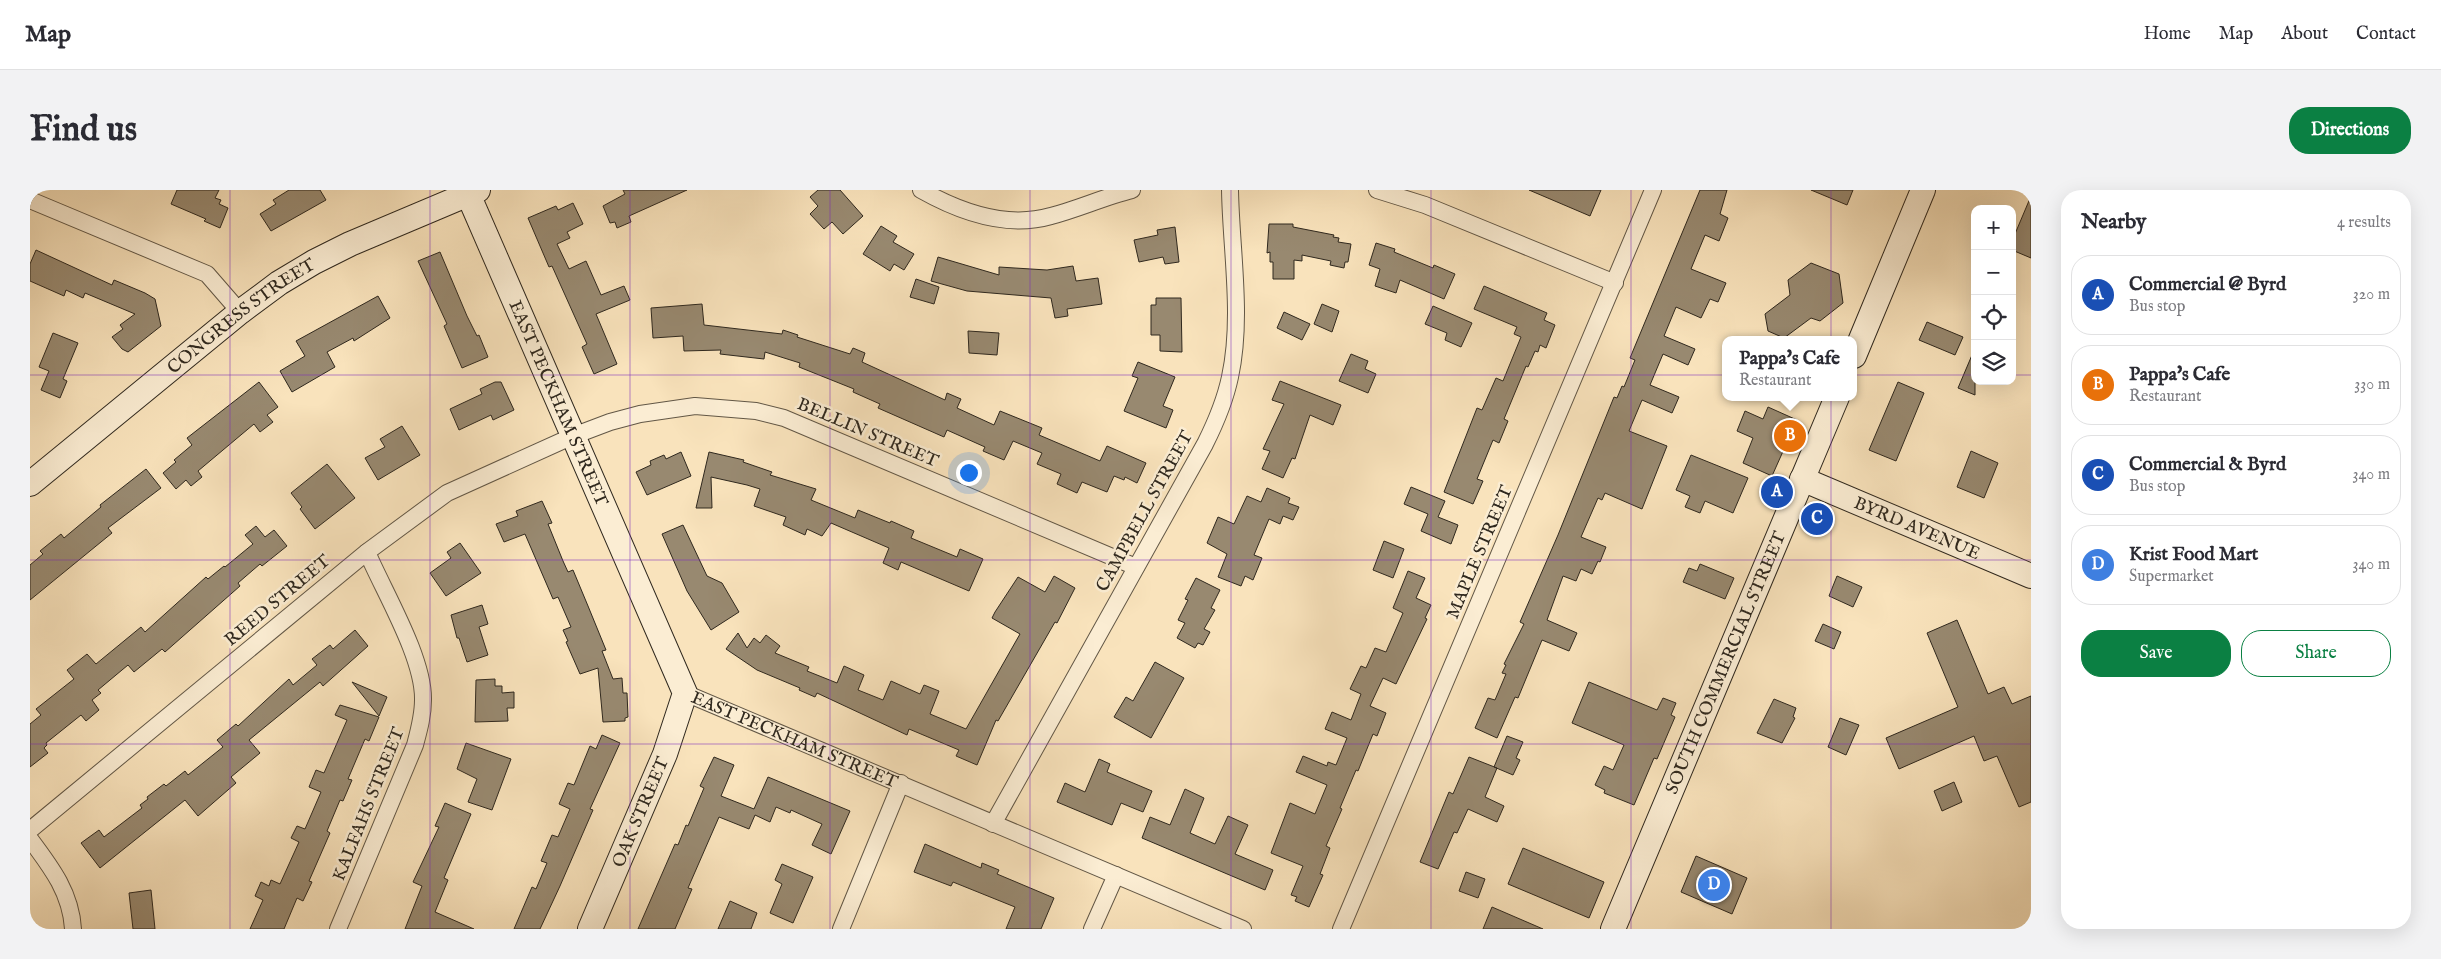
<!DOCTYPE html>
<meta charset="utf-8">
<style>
:root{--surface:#fff;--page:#f2f2f3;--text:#2b2b33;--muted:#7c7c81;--line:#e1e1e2;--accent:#0b8043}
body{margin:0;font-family:"IM FELL English",serif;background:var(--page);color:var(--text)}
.controls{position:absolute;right:15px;top:15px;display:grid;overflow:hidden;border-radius:10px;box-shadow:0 5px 20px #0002}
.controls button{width:45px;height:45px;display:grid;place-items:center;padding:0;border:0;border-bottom:1px solid var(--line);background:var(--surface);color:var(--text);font:25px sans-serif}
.you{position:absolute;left:938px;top:282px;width:18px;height:18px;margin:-12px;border:4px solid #fff;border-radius:50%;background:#1a73e8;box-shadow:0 0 0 8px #1a73e833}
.badge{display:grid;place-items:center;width:32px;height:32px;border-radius:50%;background:var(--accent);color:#fff;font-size:16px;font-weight:700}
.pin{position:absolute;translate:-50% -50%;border:2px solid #fff;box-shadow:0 1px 5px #0006}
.popup{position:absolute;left:1692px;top:146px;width:135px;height:65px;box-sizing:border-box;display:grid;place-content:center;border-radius:10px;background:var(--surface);filter:drop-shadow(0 1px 4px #0005);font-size:16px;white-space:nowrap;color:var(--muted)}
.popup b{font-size:19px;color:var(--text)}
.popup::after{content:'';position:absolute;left:50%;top:100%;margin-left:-10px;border:10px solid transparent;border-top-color:var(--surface)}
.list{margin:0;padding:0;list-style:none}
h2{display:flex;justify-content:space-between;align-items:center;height:65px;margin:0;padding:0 20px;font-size:21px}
h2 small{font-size:16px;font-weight:400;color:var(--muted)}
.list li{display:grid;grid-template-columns:32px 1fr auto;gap:15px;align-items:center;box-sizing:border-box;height:80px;margin:0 10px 10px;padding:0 10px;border:1px solid var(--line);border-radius:20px}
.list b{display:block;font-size:19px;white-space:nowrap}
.list p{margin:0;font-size:16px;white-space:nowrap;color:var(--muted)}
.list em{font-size:16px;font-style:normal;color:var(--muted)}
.actions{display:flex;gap:10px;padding:15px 20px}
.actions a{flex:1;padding:11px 0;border:1px solid var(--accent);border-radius:20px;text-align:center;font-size:18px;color:var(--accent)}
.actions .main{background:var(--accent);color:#fff}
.icon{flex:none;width:28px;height:28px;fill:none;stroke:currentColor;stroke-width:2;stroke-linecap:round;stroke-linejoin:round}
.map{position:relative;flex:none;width:2001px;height:739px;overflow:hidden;border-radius:20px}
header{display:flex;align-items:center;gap:30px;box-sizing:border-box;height:70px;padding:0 25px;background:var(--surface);border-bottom:1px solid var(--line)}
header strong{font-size:24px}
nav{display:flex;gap:28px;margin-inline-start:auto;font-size:18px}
.intro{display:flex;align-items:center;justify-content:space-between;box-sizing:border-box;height:120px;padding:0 30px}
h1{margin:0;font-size:35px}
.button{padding:12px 22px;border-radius:20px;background:var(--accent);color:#fff;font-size:18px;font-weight:700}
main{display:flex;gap:30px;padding:0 30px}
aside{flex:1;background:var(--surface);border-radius:20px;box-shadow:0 5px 20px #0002}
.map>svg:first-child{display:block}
</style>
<header>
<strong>Map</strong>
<nav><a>Home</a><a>Map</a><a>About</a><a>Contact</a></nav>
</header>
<div class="intro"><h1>Find us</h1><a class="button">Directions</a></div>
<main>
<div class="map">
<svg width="2001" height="739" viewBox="0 0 2001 739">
<rect width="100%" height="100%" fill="#f9e3bc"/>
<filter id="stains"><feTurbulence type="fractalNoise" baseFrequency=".004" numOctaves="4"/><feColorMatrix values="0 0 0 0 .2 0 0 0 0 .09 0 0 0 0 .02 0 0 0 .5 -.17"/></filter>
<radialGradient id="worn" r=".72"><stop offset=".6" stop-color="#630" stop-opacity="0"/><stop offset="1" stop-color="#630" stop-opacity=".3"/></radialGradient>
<path fill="#988970" stroke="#2f281e" d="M147,0H189L185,8L191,10L189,14L198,18L190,38L174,31L176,29L141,14Z
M259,0H290L296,10L241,41L230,24L246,14L243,10Z
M593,0H657L599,26L601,32L587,38L585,32L580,33L573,16L595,4Z
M788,0H810L833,26L813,44L802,32L794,39L780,24L788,16L780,7Z
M1499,0H1571L1560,26Z
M1670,0H1697L1690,24L1698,28L1689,51L1675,45L1661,79L1696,93L1688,112L1680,109L1671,128L1646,117L1634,146L1665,159L1658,175L1633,164L1620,195L1649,207L1642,223L1612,210L1599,241L1637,256L1612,319L1575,303L1572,310L1568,308L1551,347L1576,357L1570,372L1568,371L1562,384L1551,379L1546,391L1533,386L1517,430L1547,443L1539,461L1512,450L1488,508L1485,507L1467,548L1445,538L1458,508L1465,510L1476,484L1472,483L1476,475L1474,474L1494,434L1490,432L1528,345L1584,207L1587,208L1592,196L1594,197L1605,170L1600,168Z
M1781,0H1823L1817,15Z
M2001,6V68L1982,60V51Z
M543,13L553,34L537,42L540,48L527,54L539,79L556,71L571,105L594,96L600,110L566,124L587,174L564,184L552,157L557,154L522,76L519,77L498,28L526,16L528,20Z
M1239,34H1263V37L1304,45L1303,47L1309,48L1308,52L1321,54L1318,72H1315L1314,78L1300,75L1301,71L1272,65V71L1264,70V89H1243V72H1240V62L1237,63Z
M851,36L867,46L863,52L884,64L874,80L864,74L860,81L833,64Z
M1145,37L1149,72L1135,74L1133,67L1109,72L1104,50L1128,45L1127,40Z
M1346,53L1365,59L1364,62L1403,78L1404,75L1425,84L1414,109L1370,90L1366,103L1345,96L1350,79L1339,75Z
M6,60L82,95L84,90L115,103L125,109L131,136L98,162L92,159L82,147L93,139L90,135L105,124L55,103L53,108L36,100L34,106L0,91V74Z
M410,62L437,126L447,146L449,145L458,167L432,178L414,136L417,134L388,71Z
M908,67L969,85V77L1017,80L1043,76L1046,91L1068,88L1072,114L1037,119L1038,126L1025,128L1021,108L937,101L901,91Z
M1781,73L1809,84L1813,113L1790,131L1781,128L1754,148L1738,141L1735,124L1760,105L1758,90Z
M886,89L909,97L904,114L880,107Z
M1454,96L1517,123L1514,130L1525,135L1516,158L1510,155L1508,162L1505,161L1498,177L1496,176L1474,229L1478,231L1469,253L1463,250L1447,289L1453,291L1443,314L1414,302L1447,218L1452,220L1466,188L1473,191L1491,147L1484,144L1487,137L1444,119Z
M348,106L360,128L324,151L323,148L297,162L305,177L262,202L250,181L275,166L266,151Z
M1126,108H1151L1152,162L1130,161V145H1121V115H1126Z
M672,114L674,135L752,144L753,140L768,145L767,147L820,164L823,158L835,163L832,172L915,210L917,203L931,209L927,218L964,235L970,221L1012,238L1009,245L1070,271L1077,256L1116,273L1107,293L1095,287L1094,290L1084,286L1077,302L1052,292L1047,303L1027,294L1031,284L1007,274L1012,263L983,251L974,270L953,261L955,257L917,240L914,247L848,218L850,214L823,202L824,199L769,177L770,173L735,162L734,169L690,164L691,160L654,161L653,146L623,148L621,118Z
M1292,114L1309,121L1302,142L1284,134Z
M1403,116L1442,133L1431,157L1415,150L1417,143L1395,134Z
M1254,122L1280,134L1272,150L1247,138Z
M1897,132L1933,147L1925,165L1889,150Z
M938,141L969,143L967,165L939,163Z
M23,143L48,153L33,189L37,191L30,208L11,200L19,181L9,177Z
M1945,158V205L1928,198Z
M1321,164L1338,171L1335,179L1346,184L1338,203L1309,191Z
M1108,172L1145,187L1133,216L1143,220L1136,238L1094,221L1108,188L1102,186Z
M1250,191L1311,215L1303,235L1280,225L1265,269L1262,268L1253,288L1232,279L1240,261L1233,259L1254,214L1242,210Z
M229,192L248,217L237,225L243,232L230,242L224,234L168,281L172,287L161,296L156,290L146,299L133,283L146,272L144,270L162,255L157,248Z
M465,192H471L484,220L463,230L461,225L429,240L420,219L452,204L450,199Z
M1868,192L1894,203L1866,271L1839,260Z
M1738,217L1767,230L1742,286L1713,273L1723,248L1707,241L1715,221L1733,229Z
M372,236L390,265L348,290L335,268L355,257L350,249Z
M1941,261L1968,273L1954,308L1927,297Z
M651,262L661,286L617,305L606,282L621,275L620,271L634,265L636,269Z
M679,262L714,270L713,272L742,282L740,285L786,299L781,310L825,328L828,320L860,333L861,331L884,341L881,348L927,367L930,359L953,369L939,401L871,372L868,380L853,373L859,358L801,333L792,346L777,339L775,345L753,335L756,327L724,316L730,299L717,295L681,287L682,318H666Z
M1661,265L1718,288L1703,323L1675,311L1670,323L1655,317L1660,306L1646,300Z
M297,274L325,308L285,339L270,319L272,317L261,303Z
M116,279L131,298L78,338L82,343L0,410V375L13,364L10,361L31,344L34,348L71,317L70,315Z
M1381,297L1415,311L1408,327L1428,335L1421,354L1391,341L1398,324L1374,314Z
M1237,298L1260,308L1258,313L1269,317L1263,330L1253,326L1250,334L1239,329L1224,365L1232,368L1223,390L1215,386L1211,396L1188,387L1197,364L1177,353L1188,327L1204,334L1217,306L1231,312Z
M512,311L522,333L518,334L533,371L538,382L543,380L558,416L576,460L572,461L583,489L592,488L593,503H597L598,527L595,528V531L573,532L568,478L550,484L536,452L538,451L533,440L541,437L528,407L523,409L495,344L474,352L466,334L488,326L486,321Z
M653,335L677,386L692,393L709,422L681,440L657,401L632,344Z
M226,336L235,347L244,340L257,356L232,376L230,374L208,393L210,396L135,462L132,459L104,482L98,475L68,500L71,503L62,510L69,520L56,531L51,525L16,553L17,555L14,558L18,563L0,577V534L11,525L6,519L44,489L37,480L57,464L66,474L111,437L115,442L176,387L178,389L194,376L195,377L223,354L215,345Z
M1354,351L1374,359L1363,388L1343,380Z
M430,353L451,383L416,406L400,383L421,368L417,362Z
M1670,374L1704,388L1695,409L1653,392L1659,378L1667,381Z
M1378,381L1395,388L1386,408L1401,415L1395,428L1397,429L1366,494L1353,488L1340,516L1356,523L1347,546L1343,544L1328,581L1326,580L1310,618L1312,619L1296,656L1300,658L1290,684L1293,685L1279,717L1265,711L1267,707L1261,705L1273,676L1241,663L1260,613L1285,624L1297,595L1266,582L1273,566L1297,576L1298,572L1306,575L1317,548L1295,539L1302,522L1321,530L1331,504L1320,499L1331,476L1336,478L1345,458L1356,462L1373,423L1363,418Z
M1024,386L1045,398L1027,433L1025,432L968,531L966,530L947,575L926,566L929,560L879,539L877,545L787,503L785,507L769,500L770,498L727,480L696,459L708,443L717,458L724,448L730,453L736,445L750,456L745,463L779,477L777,481L807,493L814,476L834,485L828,500L853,510L861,491L890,504L894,495L909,501L900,524L936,539L990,444L962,428L965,422L988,387L1015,402Z
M1807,386L1832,397L1823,417L1799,406Z
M1166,388L1190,400L1181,418L1185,420L1174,439L1180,442L1173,455L1168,453L1165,458L1147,448L1155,433L1148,430L1158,410L1155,409Z
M452,415L458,434L449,437L458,465L437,472L429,448H427L421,425Z
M1927,430L1958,504L1974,497L1982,514L2001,506V612L1989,617L1967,566L1954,571L1944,546L1869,579L1856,548L1928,517L1897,443Z
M1793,434L1811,442L1804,459L1785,451Z
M325,440L338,456L293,496L290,492L219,550L230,563L201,587L206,593L168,626L155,610L70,678L51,653L69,640L74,647L112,618L110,615L118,609L117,607L134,594L136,596L155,581L158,585L193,557L187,550L206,534L208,536L259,489L263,495L287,475L282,469L300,455L303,459Z
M1125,472L1154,488L1121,548L1084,527L1096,507L1103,511Z
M465,489V496H472V503L484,502V518H477L478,531L445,532L446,490Z
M322,492L357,507L349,526Z
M1559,492L1627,520L1633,508L1646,513L1641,525L1645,527L1627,569L1624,568L1604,615L1574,603L1575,600L1565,595L1574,576L1583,580L1594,555L1542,533Z
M1744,509L1766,518L1763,527L1765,528L1752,553L1727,543Z
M310,515L349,527L339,551L335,549L318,589L322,590L313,611L310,610L297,641L300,643L279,691L282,692L273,711L267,708L254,739H220L233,710L225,706L231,692L239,696L241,690L250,694L269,652L261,648L267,636L275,639L291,602L279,597L286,580L294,583L317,530L305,525Z
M1810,528L1829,535L1816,565L1798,557Z
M572,545L590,553L560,619L563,620L530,696L510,739H484L502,697L506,699L517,673L511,671L522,645L528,647L540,619L529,614L538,593L544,595L560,556L566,559Z
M1477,546L1493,552L1486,568L1490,570L1483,585L1464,577Z
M436,553L481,569L462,620L438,612L447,589L427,579Z
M684,567L704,575L691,606L724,619L738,587L820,621L801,664L782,655L792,634L761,620L760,623L746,617L740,632L725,625L719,639L689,627L658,698L662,699L645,739H608L645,654L648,655L656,635L658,636L674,598L670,596Z
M1439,567L1467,578L1455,607L1474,616L1467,632L1438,619L1427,643L1424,642L1408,679L1390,672L1419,602L1423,604Z
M1069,569L1080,574L1077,582L1122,601L1113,622L1091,613L1082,635L1027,612L1035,593L1055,602Z
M1924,592L1932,612L1912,621L1904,601Z
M1155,599L1174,608L1160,643L1185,654L1198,626L1218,635L1205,664L1243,680L1235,700L1112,648L1120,627L1140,635Z
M415,613L441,624L414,688L418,690L405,722L444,739H375L392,696L383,692L409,637L405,636Z
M895,654L951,678L952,673L969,680L967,684L1024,708L1011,739H976L985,717L923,692L921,696L884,682Z
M1493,658L1574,692L1559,728L1478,694Z
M1666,666L1717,688L1702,724L1651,702Z
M752,674L783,687L763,733L740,723L752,694L745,690Z
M1436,682L1455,689L1448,708L1429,701Z
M121,700L125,739H103L99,703Z
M700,711L727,723L721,739H688Z
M1462,717L1513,739H1453Z"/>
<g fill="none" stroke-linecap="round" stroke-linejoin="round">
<g stroke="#625746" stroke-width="18">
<g id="street">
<path d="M891,0C930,22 976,39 1021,26C1048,19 1074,7 1102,0"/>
<path d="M1347,0L1395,15L1585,93"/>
<path d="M0,10L177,84L210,122"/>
<path id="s1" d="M655,503L1213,739"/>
<path d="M963,634L1175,254C1186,232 1195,211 1200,187C1213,128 1201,60 1200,0"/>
<path d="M0,640L337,362L417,303L543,246L580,232L610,224L665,216L726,221L754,228L1106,377"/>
<path d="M0,649C21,677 41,703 43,739"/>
<path d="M308,739L385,555C389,540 393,526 393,510C394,468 354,402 337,362"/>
<path d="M811,739L871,593"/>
<path d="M1062,739L1086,685"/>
<path d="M1311,739L1623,0"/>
</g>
</g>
<g stroke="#2f281e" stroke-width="26">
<g id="secondary">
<path id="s2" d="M438,4L655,503L635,564L560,739"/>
<path d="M1824,166L1893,0"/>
<path id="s3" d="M1772,289L2001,386"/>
<path id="s4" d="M0,294L210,122L249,93L284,72L320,54L448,0"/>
<path id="s5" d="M1583,739L1807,207"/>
</g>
</g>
<use href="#street" stroke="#fbedd3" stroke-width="16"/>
<use href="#secondary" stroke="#fbedd3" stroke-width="24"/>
</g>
<path fill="none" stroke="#7b2cbf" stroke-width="1" stroke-opacity="0.55" d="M200,0V739M400,0V739M600,0V739M800,0V739M1000,0V739M1201,0V739M1401,0V739M1601,0V739M1801,0V739M0,185H1945M1982,185H2001M0,370H2001M0,554H2001"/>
<g text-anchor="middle" stroke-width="5" stroke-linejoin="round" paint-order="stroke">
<g font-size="18" fill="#2f281e" stroke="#fbedd3">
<text dy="6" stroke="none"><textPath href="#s4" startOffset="270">CONGRESS STREET</textPath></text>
<text dy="6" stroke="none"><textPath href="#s2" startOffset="228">EAST PECKHAM STREET</textPath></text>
<text transform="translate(838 242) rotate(23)" y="6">BELLIN STREET</text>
<text transform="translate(1114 321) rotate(-61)" y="6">CAMPBELL STREET</text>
<text dy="6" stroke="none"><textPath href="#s3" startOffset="125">BYRD AVENUE</textPath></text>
<text transform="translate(1449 362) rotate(-67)" y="6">MAPLE STREET</text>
<text transform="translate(247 410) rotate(-40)" y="6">REED STREET</text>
<text dy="6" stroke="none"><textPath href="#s5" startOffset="289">SOUTH COMMERCIAL STREET</textPath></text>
<text dy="6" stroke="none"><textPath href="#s1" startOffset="119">EAST PECKHAM STREET</textPath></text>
<text transform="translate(338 614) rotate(-68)" y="6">KALFAHS STREET</text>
<text transform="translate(610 622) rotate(-67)" y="6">OAK STREET</text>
</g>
</g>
<rect width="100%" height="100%" filter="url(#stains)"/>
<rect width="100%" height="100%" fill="url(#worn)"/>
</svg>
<div class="controls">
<button>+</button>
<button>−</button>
<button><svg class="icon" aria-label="locate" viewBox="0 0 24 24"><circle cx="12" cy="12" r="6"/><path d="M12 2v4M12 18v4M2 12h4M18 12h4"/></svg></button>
<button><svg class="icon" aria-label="layers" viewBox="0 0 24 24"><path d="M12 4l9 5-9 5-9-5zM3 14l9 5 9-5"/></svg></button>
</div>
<div class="you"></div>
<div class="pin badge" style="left:1747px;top:302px;background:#1a4fb4">A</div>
<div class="pin badge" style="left:1760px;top:246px;background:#e8710a">B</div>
<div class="popup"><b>Pappa's Cafe</b>Restaurant</div>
<div class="pin badge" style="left:1787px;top:329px;background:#1a4fb4">C</div>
<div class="pin badge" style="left:1684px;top:695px;background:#3f7fe0">D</div>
</div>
<aside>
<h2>Nearby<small>4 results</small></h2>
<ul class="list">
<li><span class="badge" style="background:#1a4fb4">A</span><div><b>Commercial @ Byrd</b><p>Bus stop</p></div><em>320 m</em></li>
<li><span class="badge" style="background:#e8710a">B</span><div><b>Pappa's Cafe</b><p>Restaurant</p></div><em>330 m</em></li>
<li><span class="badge" style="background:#1a4fb4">C</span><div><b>Commercial &amp; Byrd</b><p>Bus stop</p></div><em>340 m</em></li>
<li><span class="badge" style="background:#3f7fe0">D</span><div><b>Krist Food Mart</b><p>Supermarket</p></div><em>340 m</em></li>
</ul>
<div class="actions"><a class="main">Save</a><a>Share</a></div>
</aside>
</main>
